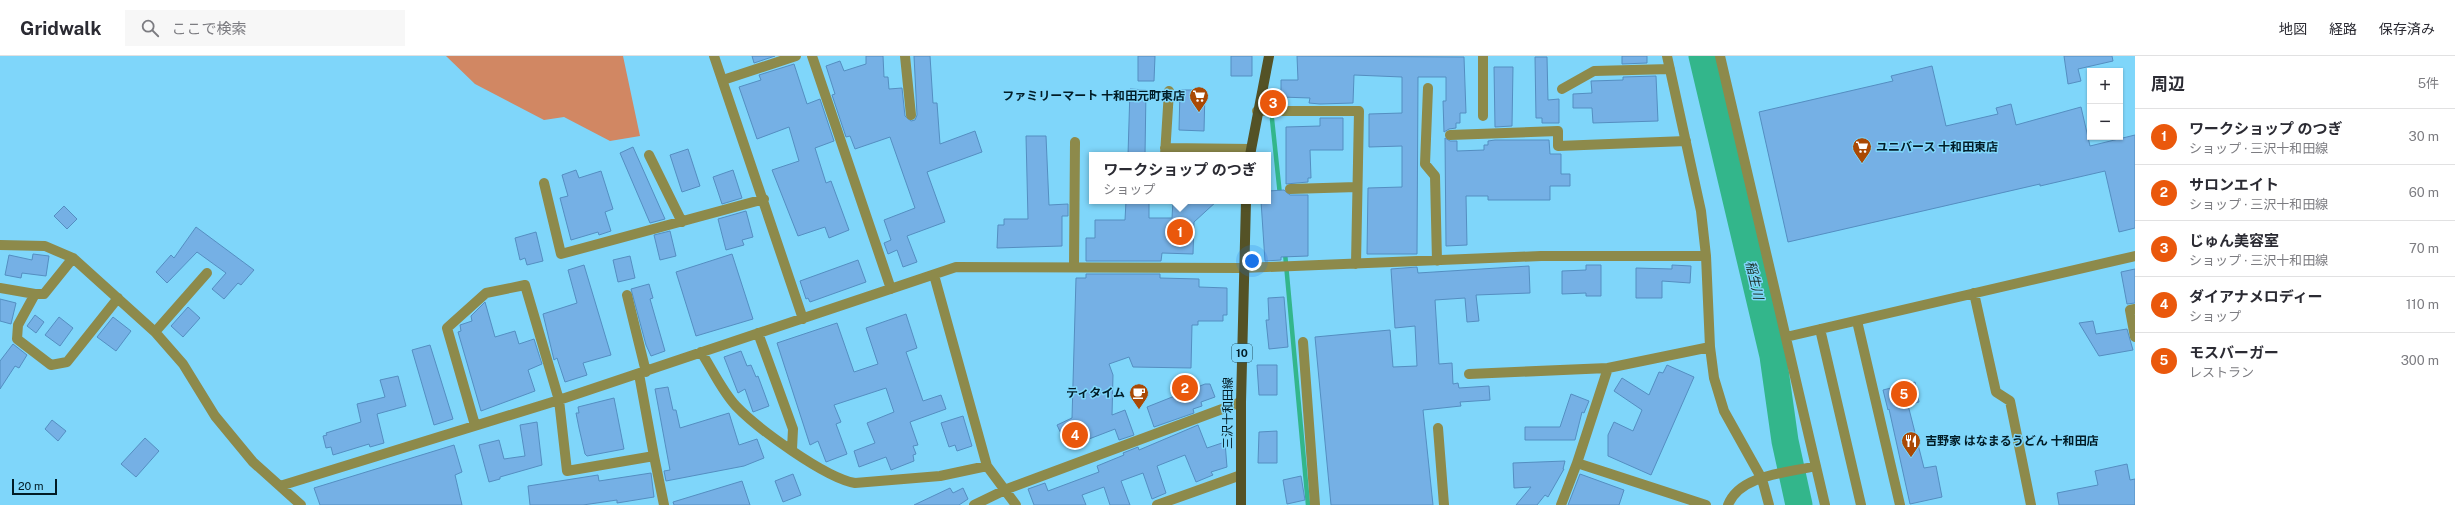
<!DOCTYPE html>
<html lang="ja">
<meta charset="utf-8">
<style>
:root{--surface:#fff;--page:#f7f7f7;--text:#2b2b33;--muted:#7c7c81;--line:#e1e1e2;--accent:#ea580c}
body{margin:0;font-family:"Public Sans","Noto Sans JP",sans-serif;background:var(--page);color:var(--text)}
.controls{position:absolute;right:12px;top:12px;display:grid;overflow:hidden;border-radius:0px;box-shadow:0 1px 3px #0004}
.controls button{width:36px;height:36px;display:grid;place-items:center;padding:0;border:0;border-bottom:1px solid var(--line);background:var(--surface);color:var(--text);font:20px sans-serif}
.scale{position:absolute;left:12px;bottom:10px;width:45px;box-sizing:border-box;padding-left:4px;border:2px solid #011c26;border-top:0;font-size:11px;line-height:14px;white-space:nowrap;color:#011c26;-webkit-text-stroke:3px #7fd6fa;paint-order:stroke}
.you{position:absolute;left:1252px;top:205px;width:14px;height:14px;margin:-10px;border:3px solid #fff;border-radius:50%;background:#1a73e8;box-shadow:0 0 0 6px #1a73e833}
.badge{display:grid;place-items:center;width:26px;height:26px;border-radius:50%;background:var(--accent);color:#fff;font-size:13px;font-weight:700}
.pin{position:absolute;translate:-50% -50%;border:2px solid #fff;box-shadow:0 1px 4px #0006}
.popup{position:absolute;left:1089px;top:96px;width:182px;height:52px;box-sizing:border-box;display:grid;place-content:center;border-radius:0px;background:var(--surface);filter:drop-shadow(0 1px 3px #0005);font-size:13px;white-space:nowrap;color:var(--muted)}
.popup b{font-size:15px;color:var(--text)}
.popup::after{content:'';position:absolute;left:50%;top:100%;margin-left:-8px;border:8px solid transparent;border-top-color:var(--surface)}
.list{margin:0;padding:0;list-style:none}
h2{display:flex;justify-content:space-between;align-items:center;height:52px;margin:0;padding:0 16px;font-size:17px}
h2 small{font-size:13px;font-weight:400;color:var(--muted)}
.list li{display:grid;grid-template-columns:26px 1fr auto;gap:12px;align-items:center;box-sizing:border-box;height:56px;padding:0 16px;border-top:1px solid var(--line)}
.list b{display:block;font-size:15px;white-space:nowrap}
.list p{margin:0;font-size:13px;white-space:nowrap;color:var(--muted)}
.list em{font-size:13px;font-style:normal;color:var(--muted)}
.icon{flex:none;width:22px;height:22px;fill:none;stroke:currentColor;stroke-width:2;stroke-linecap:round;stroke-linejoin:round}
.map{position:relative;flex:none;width:2135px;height:449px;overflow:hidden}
header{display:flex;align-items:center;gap:24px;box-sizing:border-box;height:56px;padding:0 20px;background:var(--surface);border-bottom:1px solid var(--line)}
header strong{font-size:19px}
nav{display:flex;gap:22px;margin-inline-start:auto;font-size:14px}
.search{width:280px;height:36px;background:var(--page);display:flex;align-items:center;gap:10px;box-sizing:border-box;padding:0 14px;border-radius:0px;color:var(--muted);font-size:15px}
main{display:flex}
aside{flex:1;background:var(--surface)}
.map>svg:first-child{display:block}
</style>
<header>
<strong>Gridwalk</strong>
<div class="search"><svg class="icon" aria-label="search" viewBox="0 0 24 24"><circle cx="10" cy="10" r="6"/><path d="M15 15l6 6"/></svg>ここで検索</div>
<nav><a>地図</a><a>経路</a><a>保存済み</a></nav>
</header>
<main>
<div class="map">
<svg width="2135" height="449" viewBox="0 0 2135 449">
<rect width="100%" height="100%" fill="#7fd6fa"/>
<path fill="#d18763" d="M446,0H623L640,80L610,85L564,61L544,64L475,28Z"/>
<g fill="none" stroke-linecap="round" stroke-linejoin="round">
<path stroke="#33b68b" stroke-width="4.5" d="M1272,63L1280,139
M1285,197L1308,449"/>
<path stroke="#33b68b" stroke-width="27" d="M1702,0L1773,300L1785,385L1799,449"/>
</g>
<path fill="#75b0e5" stroke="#548ec1" d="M752,0H775L754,7Z
M866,0H883L884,21H888L889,33L902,32L905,60L911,65L915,64L917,59L914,0H930L933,47H937L940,88L975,75L982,96L927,116L945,166L907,180L917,206L903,211L897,194L888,198L884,187L891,184L884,164L915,152L890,81L855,93L850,80L846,81L832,39L835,38L826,10L840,5L844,15L866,8Z
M1138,0H1155L1154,25H1138Z
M1231,0H1252V20H1231Z
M1297,0L1464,1L1466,57H1460V67H1456V72L1449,73L1444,76L1443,45H1446V21H1418L1417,198H1367L1368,132L1402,131V90L1369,91V58L1402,57V21L1354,19L1353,47L1320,48L1309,47L1310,42L1281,41V24H1298Z
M1622,0H1647V7L1622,8Z
M2064,0H2112L2113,5L2078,13L2081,25L2068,28Z
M1535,1H1547L1548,44L1559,43V67H1542V62H1536Z
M794,8L807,48L820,43L834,85L815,92L826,127L831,125L849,174L829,182L825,171L798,180L772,114L799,105L789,71L757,83L739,31L761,24L759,19Z
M1932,10L1946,70L1998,58L1996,52L2011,48L2016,69L2081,51L2090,90L2135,79V172L2119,176L2105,115L2040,130V128L1788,186L1759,56L1893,25L1891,20Z
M1494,11H1513L1512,70L1495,71Z
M1656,20L1658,65L1593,67L1592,52H1573V38L1592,37L1591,25L1623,24V21Z
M1130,33L1146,34L1145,99H1128Z
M1180,34H1205L1204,75L1179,74Z
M1320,62H1343V94H1310L1311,122H1308V126L1286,128V71L1320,70Z
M1026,80H1046L1049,149L1068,148V160H1062V190L997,192L998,169H1004V163H1028Z
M1445,82L1450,85H1457V95L1484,94V89H1488V85L1495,84H1549L1550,98H1561V118H1570V130H1550V144H1488V140H1466L1467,189L1446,190Z
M633,91L665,163L650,167L620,97Z
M688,93L700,130L682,136L670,99Z
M576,114L579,122L601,115L613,153L605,156L611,175L599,179L598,176L571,184L560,142L568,140L562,119Z
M733,114L742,142L722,148L713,121Z
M1284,134L1290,139H1308V200L1281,201V204L1265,205L1261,145H1268V135Z
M1126,145H1149V162H1172L1173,145H1217L1194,166L1193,198L1162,197L1161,205H1086V182H1095V164H1125Z
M64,150L77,163L67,173L54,160Z
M746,155L753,181L742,184L744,189L726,194L718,163Z
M196,171L254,214L241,229L238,227L224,243L212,233L226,217L197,196L167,227L156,216L171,199L174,202Z
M670,175L676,200L660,204L654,179Z
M536,176L543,205L527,209L525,202L520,204L515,182Z
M33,198L49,200L46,220L22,217L21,222L5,219L9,199L32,204Z
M732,198L753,263L696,280L676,216Z
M630,200L635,222L618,226L613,204Z
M858,204L866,226L810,246L808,242L806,243L800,225Z
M584,209L611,299L583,307L587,319L565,326L557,302L554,304L543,258L577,247L568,214Z
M1586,209H1601V240H1586V237L1562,238V215L1586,214Z
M1672,209L1691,210L1690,227L1662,225V242H1636V212L1672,213Z
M1529,210L1530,237L1476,239L1479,265L1467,266L1465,242L1435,244L1439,308L1452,307L1453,328L1458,327L1459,332L1489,330L1490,344L1460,346L1461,350L1423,354L1433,449H1331L1315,281L1390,274L1393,311L1417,310L1415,270L1395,272L1391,213L1417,211L1418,217Z
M2135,213V247L2127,248L2121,216Z
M1086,218H1160V222L1199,223V231L1227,232V259H1223V265H1198V269H1192L1191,312L1133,311L1129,301L1109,308L1113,319L1112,359L1125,354L1134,379L1119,384L1115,373L1089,383L1086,374L1064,384L1057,369L1072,362L1076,222H1086Z
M649,228L653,242L650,243L665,295L651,300L646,289L631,233Z
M1284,241L1288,291L1269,293L1266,264H1269L1268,242Z
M0,243L16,247L11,268L0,265Z
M485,246L495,281L515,275L519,288L534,283L542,308L528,314L535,335L481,355L458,276L461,275L460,269L472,265L471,260Z
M188,251L200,262L183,281L171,270Z
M906,258L917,292L906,296L923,345L941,339L946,353L910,366L918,389L913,390L916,398L913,399L914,405L891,414L886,401L859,411L854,395L875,387L867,367L894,356L886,332L834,349L841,366L836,368L847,398L826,406L818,385L810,389L777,287L837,267L854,316L878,308L866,272Z
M35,259L44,266L36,277L27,270Z
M59,261L73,272L60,290L45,279Z
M113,261L131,275L116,295L97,281Z
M2093,265L2096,278L2127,273L2133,294L2099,300L2079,267Z
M13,288L27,299L19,312L15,310L0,333V305Z
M430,289L453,363L434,369L412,294Z
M741,295L747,310L751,309L756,321L758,320L769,350L753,356L745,333L738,337L724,301Z
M1257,309H1277V339H1259Z
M1667,309L1694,321L1651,419L1608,400V379L1614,366L1633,375L1642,354L1614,335L1622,322L1649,339L1659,316L1663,317Z
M398,320L406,350L377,358L384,387L370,391L369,388L333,399L331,391L326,392L323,380L327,379L326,377L361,366L357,348L385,341L380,324Z
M1915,326L1919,346L1908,349L1924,412L1936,410L1942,441L1910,448L1889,353L1888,354L1883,334Z
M1205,328H1210L1215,341L1201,346L1202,350L1193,353L1194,357L1154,371L1147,351Z
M668,331L673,354H676L680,372L729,357L739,389L757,383L764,402L744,410L666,425L664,415L670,414L655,333Z
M1571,338L1589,345L1584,357L1582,356L1575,384H1525V371H1560Z
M614,342L624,393L587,400L585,398L579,372L576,357H579L578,351Z
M963,360L972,390L957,395L955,389L949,391L941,367Z
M52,364L66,375L58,385L45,373Z
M537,366L542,409L500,421V423L489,426L479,389L499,384L504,403L525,400L520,369Z
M1198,369L1207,392L1225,386L1227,411L1211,416L1213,419L1196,426L1185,399L1157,410L1166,437L1152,443L1143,417L1121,425L1130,449H1110L1104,431L1082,439L1086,449H1034L1028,433L1045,427L1048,435L1099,416L1097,410L1124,399L1123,397L1138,391L1139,394Z
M1277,375V407H1258L1259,376Z
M145,382L159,395L136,421L121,408Z
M454,389L462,416L455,419L462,449H320L314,432Z
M1565,405L1563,413H1564L1548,441L1545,439L1537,449H1516L1531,431L1514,432L1513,407Z
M2127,408L2130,424L2135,423V449H2059L2057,437L2098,429L2095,415Z
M651,417L654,441L617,447V444L583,449H530L528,430L598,419L599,425Z
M793,418L801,439L783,446L775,425Z
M1580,418L1624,434L1619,449H1568Z
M1301,420L1305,444L1287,448L1283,424Z
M742,425L750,449H674L673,446Z
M950,432L953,437L963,432L968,443L959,449H914Z"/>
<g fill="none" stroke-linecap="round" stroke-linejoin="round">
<path stroke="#8d8a4b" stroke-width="10" d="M714,0L803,263
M812,0L891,233
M905,0L911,59
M1667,0L1701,155L1706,200L1710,291L1714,322L1724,355L1762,423L1769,449
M1720,0L1825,449
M723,24L796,0
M1428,32L1425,108L1435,120L1437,205
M1562,33L1594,15L1670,13
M1257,55H1359L1356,208
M1483,60V0
M1450,79L1558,75V90L1686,85
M1165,92L1251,93
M649,99L682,166
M1165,99L1169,35
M544,127L561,198L764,143
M1290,133L1357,131
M0,189L45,190L73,202L155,276L183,308L215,360L253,406L301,449
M1074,211L1075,86
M934,219L987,410L1016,449
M0,232L35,238H44L73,202
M1974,237L1996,336L2010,345L2031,449
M35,238L18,269L17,283L51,309L67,306L118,242
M627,239L646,316
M2135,253L2130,254L2135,281
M1857,265L1900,449
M1820,273L1861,449
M155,276L207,217
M758,277L793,373L792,393
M1786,281L2135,200
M1303,286L1315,449
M701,296C712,313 722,335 736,350C757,372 825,422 855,427L940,420L987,410
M1469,318L1608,312
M475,369L447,272L486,237L525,229L559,344L567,415L654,400L639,318
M1438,372L1444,449
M654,400L664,449
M280,430L559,344L956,211L1243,212L1541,200H1706
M974,449L1007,433L1241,346
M1157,449L1241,419
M1561,449L1577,407
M1706,449L1577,407L1608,312L1710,291
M1728,449C1740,418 1788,417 1816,410"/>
<path stroke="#545226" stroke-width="10" d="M1250,99L1269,0
M1241,449V346L1246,145"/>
</g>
<defs>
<g id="supermarket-pin" transform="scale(1)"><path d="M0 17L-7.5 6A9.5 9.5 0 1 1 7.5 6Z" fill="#aa4904" stroke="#7fd6fa"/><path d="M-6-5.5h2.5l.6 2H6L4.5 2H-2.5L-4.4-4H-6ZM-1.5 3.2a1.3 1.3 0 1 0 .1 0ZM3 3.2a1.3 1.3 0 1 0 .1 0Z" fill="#fff"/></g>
<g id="cafe-pin" transform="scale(1)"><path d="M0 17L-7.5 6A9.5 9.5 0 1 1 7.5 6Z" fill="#aa4904" stroke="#7fd6fa"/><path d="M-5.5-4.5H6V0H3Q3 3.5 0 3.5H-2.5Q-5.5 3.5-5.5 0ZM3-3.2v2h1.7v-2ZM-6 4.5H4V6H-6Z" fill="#fff"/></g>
<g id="restaurant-pin" transform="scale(1)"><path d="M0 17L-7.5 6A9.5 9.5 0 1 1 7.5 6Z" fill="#aa4904" stroke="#7fd6fa"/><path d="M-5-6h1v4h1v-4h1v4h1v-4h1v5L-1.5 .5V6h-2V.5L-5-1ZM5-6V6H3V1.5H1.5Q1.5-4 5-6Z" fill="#fff"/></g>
</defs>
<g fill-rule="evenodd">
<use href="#supermarket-pin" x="1199" y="40"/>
<use href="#supermarket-pin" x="1862" y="91"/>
<use href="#cafe-pin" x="1139" y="337"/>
<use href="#restaurant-pin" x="1911" y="385"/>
</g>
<g text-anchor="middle" stroke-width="3" stroke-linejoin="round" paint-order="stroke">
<rect fill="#7fd6fa" stroke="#275466" stroke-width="1" x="1232" y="288" width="20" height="18" rx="3"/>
<g font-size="11" font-weight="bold" fill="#011c26">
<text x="1242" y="301">10</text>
</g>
<g font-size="12" font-weight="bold" fill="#011c26" stroke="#7fd6fa" text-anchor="end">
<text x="1185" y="44">ファミリーマート 十和田元町東店</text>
<text x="1876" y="95" text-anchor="start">ユニバース 十和田東店</text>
<text x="1125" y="341">ティタイム</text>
<text x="1925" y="389" text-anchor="start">吉野家 はなまるうどん 十和田店</text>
</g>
<g font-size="12" fill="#011c26" stroke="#7fd6fa">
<text transform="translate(1228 357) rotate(-90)" y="4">三沢十和田線</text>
</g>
<g font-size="13" font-style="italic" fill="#192f26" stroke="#7fd6fa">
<text transform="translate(1755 224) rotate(77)" y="5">稲生川</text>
</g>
</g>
</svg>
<div class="controls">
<button>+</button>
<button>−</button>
</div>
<div class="scale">20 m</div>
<div class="you"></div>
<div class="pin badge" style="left:1180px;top:176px">1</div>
<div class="popup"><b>ワークショップ のつぎ</b>ショップ</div>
<div class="pin badge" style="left:1185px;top:332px">2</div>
<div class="pin badge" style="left:1273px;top:47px">3</div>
<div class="pin badge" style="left:1075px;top:379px">4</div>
<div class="pin badge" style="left:1904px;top:338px">5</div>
</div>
<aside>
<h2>周辺<small>5件</small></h2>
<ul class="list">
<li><span class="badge">1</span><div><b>ワークショップ のつぎ</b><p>ショップ · 三沢十和田線</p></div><em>30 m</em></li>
<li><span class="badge">2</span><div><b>サロンエイト</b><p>ショップ · 三沢十和田線</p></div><em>60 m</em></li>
<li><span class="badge">3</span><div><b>じゅん美容室</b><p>ショップ · 三沢十和田線</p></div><em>70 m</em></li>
<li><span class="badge">4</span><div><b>ダイアナメロディー</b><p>ショップ</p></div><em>110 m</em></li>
<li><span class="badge">5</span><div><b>モスバーガー</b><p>レストラン</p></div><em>300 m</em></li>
</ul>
</aside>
</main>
